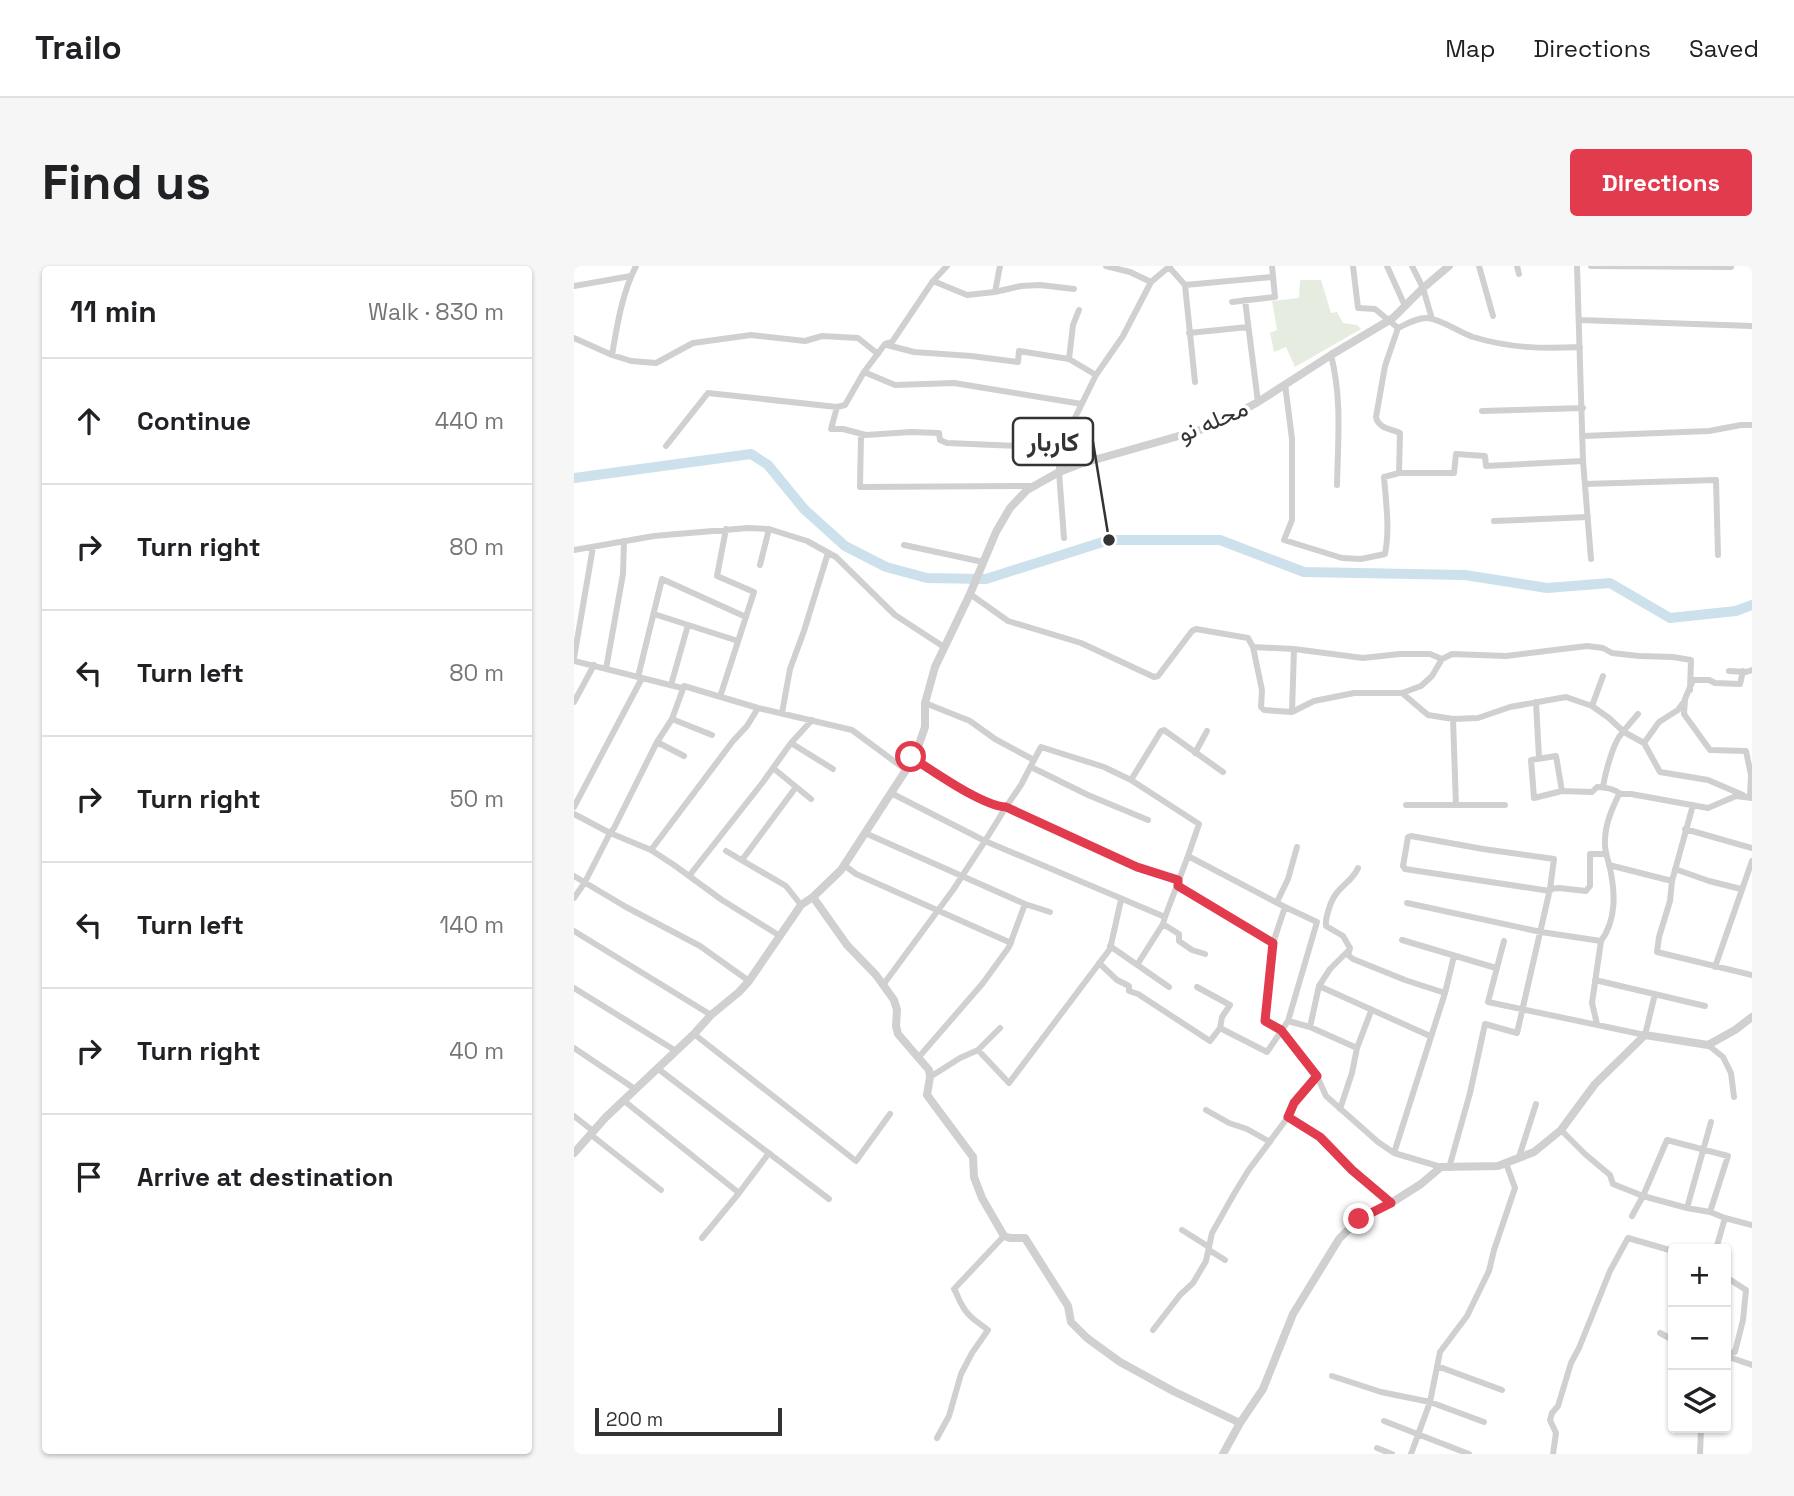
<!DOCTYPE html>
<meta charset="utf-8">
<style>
:root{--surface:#fff;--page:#f6f6f6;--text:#202124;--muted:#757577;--line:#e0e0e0;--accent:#e33b4e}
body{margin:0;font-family:"Space Grotesk",Vazirmatn,sans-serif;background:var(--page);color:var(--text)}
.controls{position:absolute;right:21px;bottom:21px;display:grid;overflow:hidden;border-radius:7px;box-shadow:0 2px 5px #0004}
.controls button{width:63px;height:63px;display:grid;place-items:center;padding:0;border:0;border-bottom:2px solid var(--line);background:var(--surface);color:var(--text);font:35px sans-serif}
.scale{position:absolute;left:21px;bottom:18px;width:187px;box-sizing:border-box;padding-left:7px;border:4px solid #333;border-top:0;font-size:19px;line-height:24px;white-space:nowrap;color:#333;-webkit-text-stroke:5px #fff;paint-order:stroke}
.stop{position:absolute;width:21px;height:21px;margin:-16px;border:5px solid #e33b4e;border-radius:50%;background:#fff}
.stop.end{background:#e33b4e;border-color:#fff;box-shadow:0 2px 7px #0008}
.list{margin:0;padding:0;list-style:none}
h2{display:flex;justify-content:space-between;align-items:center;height:91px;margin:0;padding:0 28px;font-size:30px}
h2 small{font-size:23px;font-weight:400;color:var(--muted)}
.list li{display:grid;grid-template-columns:46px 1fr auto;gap:21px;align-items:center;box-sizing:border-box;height:126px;padding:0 28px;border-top:2px solid var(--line)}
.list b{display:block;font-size:26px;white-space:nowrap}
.list em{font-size:23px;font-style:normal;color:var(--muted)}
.icon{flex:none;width:38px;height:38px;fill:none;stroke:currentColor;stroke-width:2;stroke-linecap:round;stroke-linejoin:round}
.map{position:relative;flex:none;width:1178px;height:1188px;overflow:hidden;border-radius:7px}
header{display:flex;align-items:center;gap:42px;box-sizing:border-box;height:98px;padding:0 35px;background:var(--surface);border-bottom:2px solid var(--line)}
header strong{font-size:33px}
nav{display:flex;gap:38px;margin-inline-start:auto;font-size:24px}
.intro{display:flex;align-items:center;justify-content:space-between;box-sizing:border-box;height:168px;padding:0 42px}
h1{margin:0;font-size:49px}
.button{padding:18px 32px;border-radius:7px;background:var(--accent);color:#fff;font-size:24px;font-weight:700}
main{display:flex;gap:42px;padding:0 42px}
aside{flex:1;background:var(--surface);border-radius:7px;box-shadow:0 2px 5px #0004}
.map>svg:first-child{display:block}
</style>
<header>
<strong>Trailo</strong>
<nav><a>Map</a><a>Directions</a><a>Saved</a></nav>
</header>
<div class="intro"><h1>Find us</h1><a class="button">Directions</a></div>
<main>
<aside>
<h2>11 min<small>Walk · 830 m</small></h2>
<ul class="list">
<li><svg class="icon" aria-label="ahead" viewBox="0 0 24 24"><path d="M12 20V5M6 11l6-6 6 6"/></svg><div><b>Continue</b></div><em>440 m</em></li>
<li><svg class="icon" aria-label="right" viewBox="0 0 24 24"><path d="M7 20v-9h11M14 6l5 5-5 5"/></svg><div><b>Turn right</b></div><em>80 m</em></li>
<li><svg class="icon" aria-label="left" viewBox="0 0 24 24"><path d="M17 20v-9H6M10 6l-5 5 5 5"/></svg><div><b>Turn left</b></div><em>80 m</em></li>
<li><svg class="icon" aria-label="right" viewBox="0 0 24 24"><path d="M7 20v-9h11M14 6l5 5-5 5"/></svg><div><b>Turn right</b></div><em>50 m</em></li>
<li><svg class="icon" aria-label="left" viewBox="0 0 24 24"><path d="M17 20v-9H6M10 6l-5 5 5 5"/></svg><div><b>Turn left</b></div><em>140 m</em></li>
<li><svg class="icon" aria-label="right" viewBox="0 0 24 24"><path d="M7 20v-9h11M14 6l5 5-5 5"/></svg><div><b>Turn right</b></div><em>40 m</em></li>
<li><svg class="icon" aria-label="arrive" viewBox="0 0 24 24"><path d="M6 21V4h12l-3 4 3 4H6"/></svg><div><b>Arrive at destination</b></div></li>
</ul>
</aside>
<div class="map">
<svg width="1178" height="1188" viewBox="0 0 1178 1188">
<rect width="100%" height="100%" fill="#fff"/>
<path fill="#e6ecdf" d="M726,14H747L757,47L763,46L769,57L783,59L787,63L721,101L712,81L700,86L696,67L703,64L698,35L725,32Z"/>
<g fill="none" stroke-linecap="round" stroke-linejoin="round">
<path stroke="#cce1eb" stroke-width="10" d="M0,212L177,188L194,199L230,243L271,280L312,301L353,312L412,313L535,274H646L730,306L891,309L973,322L1036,317L1096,352L1162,345L1178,339"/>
<path stroke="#d0d0d0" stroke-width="6" d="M532,0L556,6L577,16
M779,0L784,42L801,43L824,62C833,58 844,51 854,52C869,54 884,66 899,71C935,82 968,83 1006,81
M813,0L831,40
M838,0L849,22L858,53
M905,0L919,50
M943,0L945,8
M1003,0L1009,195L1017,293
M1017,0L1157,1
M595,1L611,19L621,116
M359,15L393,29L421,26L447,20L466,19L500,23
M611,19L699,11
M0,20L57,10
M421,26L426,0
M671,34L684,136
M658,36L701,31L698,0
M1005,54L1178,60
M824,62L811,100L802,151C804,162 817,163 826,167L825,207
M615,67L674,61
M0,72L38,89L57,95L82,97L119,77L177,69L231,75L248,70L284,72L304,88
M313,79L340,86L397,90L444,96L445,85L495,93L522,109
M38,89C43,60 48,27 62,0
M757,89C768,132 764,174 763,219
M495,93L499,59L505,44
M290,106L321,119L380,117L508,138
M711,118L718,173V254L710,274L768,292L787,293L811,288C816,263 812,237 810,211L825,207H880L882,188L911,190L912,200L1009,195
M263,141L257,163H269L292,169L337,166L365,167L366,174L373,177L445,180L481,174L485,177
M908,145L1009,142
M287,169L286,221L459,220
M1009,170L1135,165L1167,159H1178
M92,180L134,127L263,141L271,139L290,106L311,78L318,76L359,15L373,0
M1011,218L1142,214L1144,289
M920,255L1014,251
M490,272L485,206V177L495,164L522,109L549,70L577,16L596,0
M330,279L409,296
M0,284L80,270L174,262L195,263L233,275L262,291L321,349L370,381
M186,299L195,263
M396,328L434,355L507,377L580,411L584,410L618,365L622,363L674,372L679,381L720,383L789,392L826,388H856L868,393L878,388L932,390L1013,380L1029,382L1038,387L1065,390L1099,391L1117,394L1116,424
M80,348L164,375
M679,381L688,424L687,441L690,444L718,446L740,435L780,427H828L847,420L858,410L868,393
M0,392L19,281
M0,395L108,422L110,420L184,442L278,464L332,504
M32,403L49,308L50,275
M1155,405L1172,406L1178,404
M1169,405L1166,418L1141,417L1135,414H1119L1111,433L1110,448L1136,484L1172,485L1177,509L1176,529L1178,531
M64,411L88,313L172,351
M97,419L114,359
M828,427L854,449L879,453L904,452L936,441L992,431L1018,440L1035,452L1050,466L1070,477L1086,506L1134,514L1169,529
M146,431L180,326L143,310L152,263
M0,436L20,399
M962,436L965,492
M351,437L396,455L421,473L460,494L467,481L530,501L557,514L625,558L614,590
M1018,440L1029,410
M718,446L720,383
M208,447L216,403L230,365L254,287
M98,453L138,469
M879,453L882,539
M83,476L110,490
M217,477L259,503
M1070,477L1085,456L1104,444L1109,437
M621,487L633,465
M337,491C358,505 408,540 432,541L563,601L604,614
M457,501L514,529L574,554
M199,502L237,533
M557,514L587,465L590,464L649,506
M1029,521C1031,508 1038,482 1045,471C1051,463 1058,455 1064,448
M988,525L982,490L957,494L960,532L988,525L1018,526L1023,521C1032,521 1040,523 1047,528
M317,527L411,575L591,651L614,590L711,641L699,677L691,755L707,764L743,810L752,830L804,876L820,887L867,901
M832,539H931
M1119,539L1098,615L1096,635L1085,671L1083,686L1178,709
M0,541L68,412
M0,548L36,567L77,584L100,599L148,634L206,670
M1111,563L1178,582
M291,567L451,638L476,646
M77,584L159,475L173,460L184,442
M152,585L212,620L227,639
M168,594L222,521
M270,599L282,608L437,677
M1035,599L1098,615
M784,602C779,614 769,618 762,628C757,634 751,652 752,660L769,670L776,682L774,689L779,693L831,714L871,727
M1101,603L1135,615L1167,623
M0,610L52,641L126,680L175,715
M115,610L189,516L217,477L238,454
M604,620L699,677
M976,623L985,622L1012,625L1016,620V588H1032
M0,632L11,616L36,567L40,562L83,476L98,453L110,420
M703,636L714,613L723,581
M833,637L967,666L1027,675C1043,653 1041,626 1036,602C1034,593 1030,584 1031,575C1031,558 1038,543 1045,528H1057L1134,542L1162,530L1178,532
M591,651L589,658L605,668V675L618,684L631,688
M0,665L137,749
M828,674L922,702
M930,675L914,736L1071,769L1081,728
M536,680L595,721
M525,697L543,714L555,720V725L564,728L636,775L646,762L693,786L714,755L743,656L711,641
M563,699L589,658
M1141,701L1178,595
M1021,714L1131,740
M309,719L379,624L411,575L432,541L447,519L460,494
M745,720L856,770
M623,721L656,739L648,751L646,762
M0,722L102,785
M714,755L736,761L783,782
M1023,758L1018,737L1027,675
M736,761L745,720L756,703L775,684
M120,768L282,895L316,848
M1134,779L1149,791L1157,807L1160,831
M0,782L61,823
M404,784L426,762
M344,792L409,717L435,681L451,638
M83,802L255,933
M743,810L720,837L714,851L746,871L778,904L817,937
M356,811L386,792L404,784L435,817L536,683L547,634
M49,834L165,927
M766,843L778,807L783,782L797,745
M632,844L655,857L673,863L696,876
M0,850L19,865
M987,864L1011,888L1036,909L1039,918L1069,930L1113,942L1136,946L1151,952L1178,959
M16,868L87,924
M820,887L871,727L880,690
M945,891L962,838
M875,902L896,827L911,758L943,767L976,623L980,593L909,583L837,570L834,571L829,600L831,603L976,625
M1113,942L1137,856
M1058,950L1069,930L1093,874L1154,890L1136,946
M608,964L635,981
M128,972L165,927L195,887
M1142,983L1151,952
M635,984L651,994
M1152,1011L1172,1024L1169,1054L1161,1086L1152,1088
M579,1064L606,1029L619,1017L632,995L638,967L660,928L674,905L714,851
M1086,1067L1099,1074
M1152,1090L1178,1099
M1152,1096V1097
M863,1100L928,1124
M758,1110L807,1126L856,1136L910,1156
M810,1155L895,1188
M363,1172L375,1150L387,1108L398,1087L414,1064C405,1057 393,1050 388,1039C384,1033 384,1029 380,1023L430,970
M803,1182L818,1188
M837,1188L856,1136L866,1086L893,1050L915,1005L920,984L941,922L932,897
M979,1188L982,1167L976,1154L978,1147L984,1140L997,1097L1005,1082L1036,1005L1054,972L1099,985
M1126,1188L1127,1162"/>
<path stroke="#d0d0d0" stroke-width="8" d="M239,631L273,679L302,709L320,734L323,744L322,760L324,768L355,804L356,811L353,829L399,891L400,911L408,932L430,970L436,972H451L494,1040L497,1056L513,1072L546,1096L599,1125L666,1157
M0,887L32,851L120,768L137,749L165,726L175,715L227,639L239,631L267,604L317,527L332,504L337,491L342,487L351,461V437L361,401L396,328L422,266L436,242L453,224L485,206L506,198L640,160L684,136L757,89L819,52L849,22L875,0
M649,1188L666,1157L689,1123L719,1048L765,973L785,953L817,937L847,918L867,901L924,900L960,886L987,864L1021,818L1071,769L1134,779L1161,764L1178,751"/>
</g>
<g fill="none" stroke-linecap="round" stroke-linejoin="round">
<path stroke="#e33b4e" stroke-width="9" d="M337,491C359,505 408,540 432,541L563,601L604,614V620L699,677L691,755L707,764L743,810L720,837L714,851L746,871L778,904L817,937L785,953"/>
</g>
<g text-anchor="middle" stroke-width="7" stroke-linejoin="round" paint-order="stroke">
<g font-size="24" fill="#333" stroke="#fff">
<text transform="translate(639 155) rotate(-23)" y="8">محله نو</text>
</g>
</g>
<path fill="none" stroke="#333" stroke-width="2.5" d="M535 274L519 176"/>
<circle fill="#333" stroke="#fff" stroke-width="2.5" cx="535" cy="274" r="7"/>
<rect fill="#fff" stroke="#333" stroke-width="2.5" x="439" y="152" width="80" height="47" rx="7"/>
<g font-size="26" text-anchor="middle" font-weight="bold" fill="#333">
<text x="479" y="185">کاربار</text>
</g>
</svg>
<div class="controls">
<button>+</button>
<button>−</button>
<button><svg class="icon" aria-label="layers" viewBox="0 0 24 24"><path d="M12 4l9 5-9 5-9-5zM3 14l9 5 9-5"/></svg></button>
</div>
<div class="scale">200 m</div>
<div class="stop" style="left:337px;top:491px"></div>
<div class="stop end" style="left:785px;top:953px"></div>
</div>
</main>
